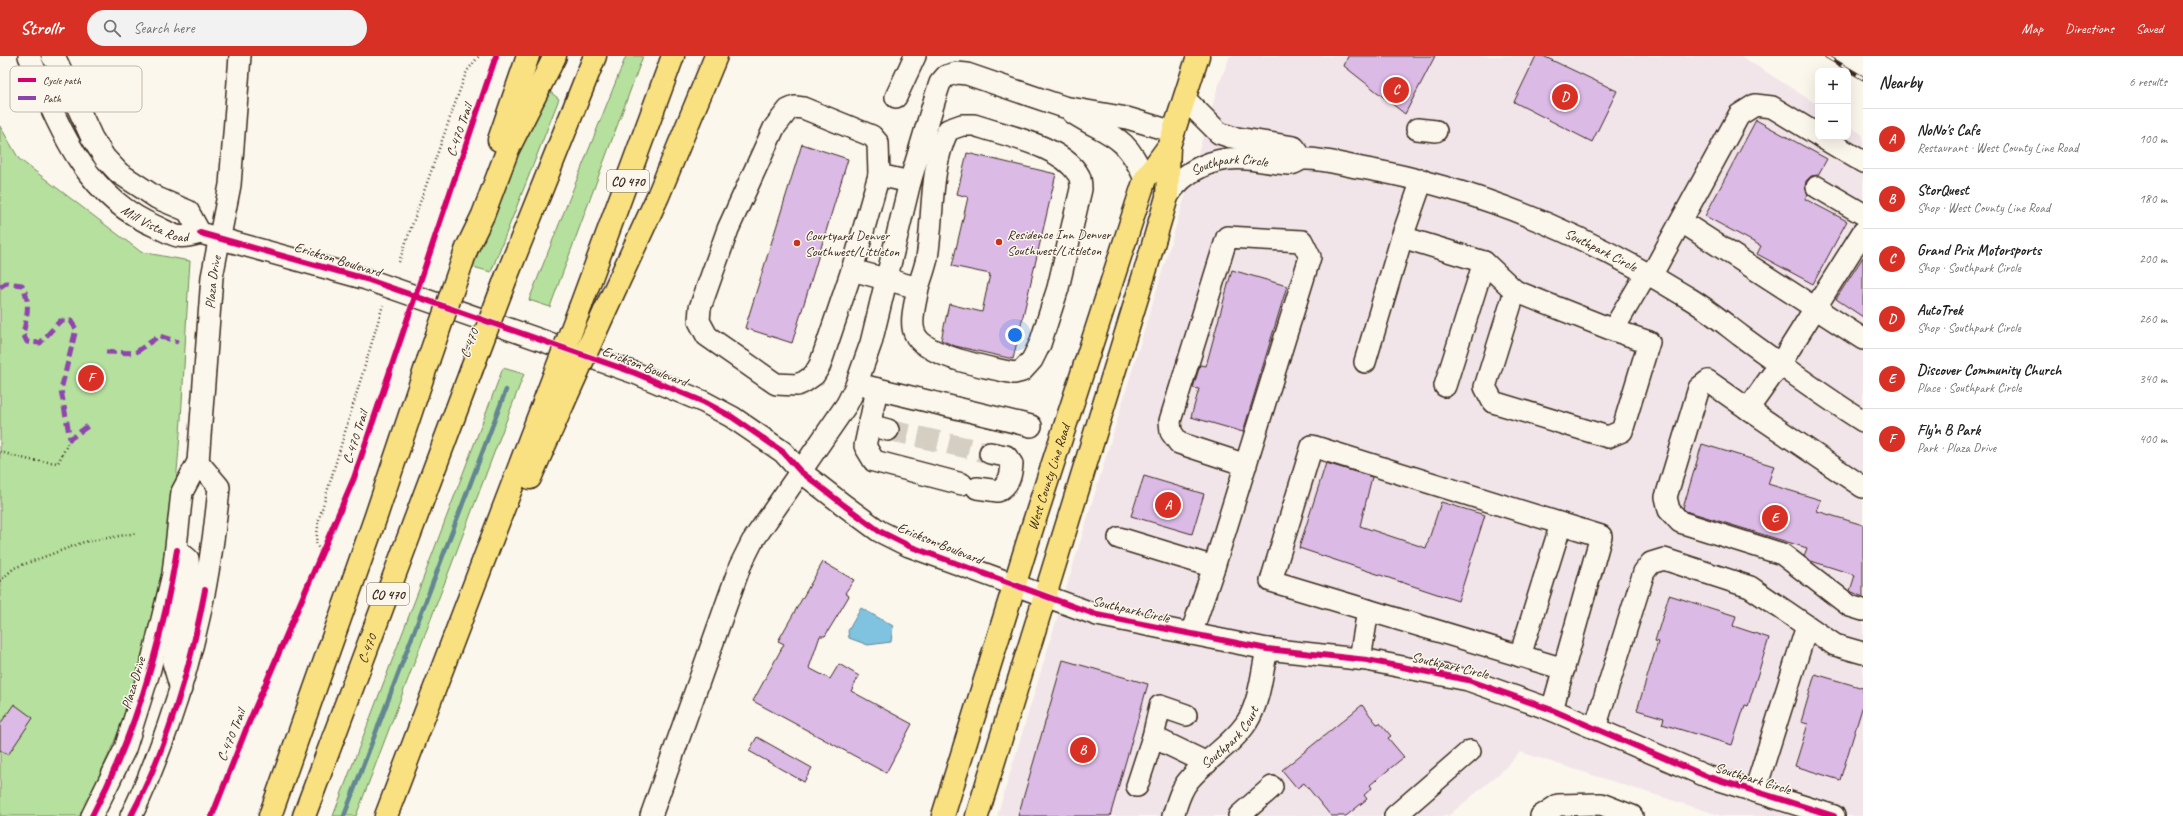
<!DOCTYPE html>
<meta charset="utf-8">
<style>
:root{--surface:#fff;--page:#f2f2f2;--text:#222;--muted:#767676;--line:#e0e0e0;--accent:#d93025}
body{margin:0;font-family:Caveat,sans-serif;background:var(--page);color:var(--text)}
.controls{position:absolute;right:12px;top:12px;display:grid;overflow:hidden;border-radius:8px;box-shadow:0 4px 16px #0002}
.controls button{width:36px;height:36px;display:grid;place-items:center;padding:0;border:0;border-bottom:1px solid var(--line);background:var(--surface);color:var(--text);font:20px sans-serif}
.you{position:absolute;left:1015px;top:279px;width:14px;height:14px;margin:-10px;border:3px solid #fff;border-radius:50%;background:#1a73e8;box-shadow:0 0 0 6px #1a73e833}
.badge{display:grid;place-items:center;width:26px;height:26px;border-radius:50%;background:var(--accent);color:#fff;font-size:13px;font-weight:700}
.pin{position:absolute;translate:-50% -50%;border:2px solid #fff;box-shadow:0 1px 4px #0006}
.list{margin:0;padding:0;list-style:none}
h2{display:flex;justify-content:space-between;align-items:center;height:52px;margin:0;padding:0 16px;font-size:17px}
h2 small{font-size:13px;font-weight:400;color:var(--muted)}
.list li{display:grid;grid-template-columns:26px 1fr auto;gap:12px;align-items:center;box-sizing:border-box;height:60px;padding:0 16px;border-top:1px solid var(--line)}
.list b{display:block;font-size:15px;white-space:nowrap}
.list p{margin:0;font-size:13px;white-space:nowrap;color:var(--muted)}
.list em{font-size:13px;font-style:normal;color:var(--muted)}
.icon{flex:none;width:22px;height:22px;fill:none;stroke:currentColor;stroke-width:2;stroke-linecap:round;stroke-linejoin:round}
.map{position:relative;flex:none;width:1863px;height:760px;overflow:hidden}
header{display:flex;align-items:center;gap:24px;box-sizing:border-box;height:56px;padding:0 20px;background:var(--accent);color:#fff}
header strong{font-size:19px}
nav{display:flex;gap:22px;margin-inline-start:auto;font-size:14px}
.search{width:280px;height:36px;background:var(--page);display:flex;align-items:center;gap:10px;box-sizing:border-box;padding:0 14px;border-radius:22px;color:var(--muted);font-size:15px}
main{display:flex}
aside{flex:1;background:var(--surface)}
.map>svg:first-child{display:block}
</style>
<header>
<strong>Strollr</strong>
<div class="search"><svg class="icon" aria-label="search" viewBox="0 0 24 24"><circle cx="10" cy="10" r="6"/><path d="M15 15l6 6"/></svg>Search here</div>
<nav><a>Map</a><a>Directions</a><a>Saved</a></nav>
</header>
<main>
<div class="map">
<svg width="1863" height="760" viewBox="0 0 1863 760">
<rect width="100%" height="100%" fill="#fbf7ec"/>
<filter id="ink" filterUnits="userSpaceOnUse"><feTurbulence type="fractalNoise" baseFrequency=".025" numOctaves="2"/><feDisplacementMap in="SourceGraphic" scale="8" xChannelSelector="R" yChannelSelector="G"/><feConvolveMatrix kernelMatrix="1 2 1 2 8 2 1 2 1" color-interpolation-filters="sRGB"/></filter>
<g filter="url(#ink)">
<path fill="#f1e5ea" d="M1230,0H1741L1818,49V81H1848V69L1863,79V760H1722L1520,696L1501,716L1448,760H997L1219,28Z"/>
<path fill="#b5e09d" stroke="#78855e" d="M626,0H643L550,251L529,244Z
M548,34L559,43L491,216L473,211L502,129Z
M0,70L19,103L141,196L190,205C183,307 182,411 165,512C151,599 119,682 80,760H0Z
M503,312L524,318L356,760H333Z"/>
<path fill="#7fc3e0" stroke="#648692" d="M861,552L893,570L891,586L868,589L849,582L848,575Z"/>
<g fill="none" stroke-linecap="round" stroke-linejoin="round">
<path stroke="#648692" stroke-width="4.5" d="M344,760L506,334"/>
</g>
<path fill="#dbbae6" stroke="#3b2a1e" d="M1348,0H1435L1405,58L1344,10Z
M1536,0H1543L1617,35L1592,86L1514,46Z
M1756,64L1827,103L1818,119L1811,120L1806,125L1805,131L1808,138L1805,143L1847,165L1813,228L1757,198L1761,190L1705,160Z
M802,88L848,103L792,287L745,272Z
M967,97L1056,118L1013,303L955,290L941,284L949,248L982,256L990,218L952,210L968,141L957,138Z
M1863,201V261L1836,243Z
M1232,214L1287,230L1243,376L1191,361L1199,333L1193,332L1200,309L1206,310Z
M1702,388L1774,410L1768,428L1821,444L1817,455L1863,469V541L1850,535L1855,519L1811,505L1804,500L1807,492L1686,455L1683,452Z
M1326,407L1372,421L1360,470L1426,492L1441,446L1485,459L1458,545L1299,492Z
M1144,420L1204,438L1192,478L1131,460Z
M823,506L854,524L845,537L849,540L836,562L825,580H820L809,612L830,623L839,608L859,620L851,635L912,668L886,717L753,645L784,588L778,585Z
M1669,539L1736,560L1733,570L1769,582L1748,650L1745,649L1732,689L1662,668L1664,662L1637,654L1658,586L1655,585Z
M1063,604L1148,628L1110,760H1018Z
M1815,618L1863,632V649L1840,724L1795,710L1808,668L1801,666Z
M14,648L33,662L8,699L0,694V668Z
M1362,649L1377,668L1380,667L1391,680L1388,682L1404,701L1370,729L1372,732L1364,739L1367,743L1346,760H1331L1304,727L1297,732L1282,714Z
M757,681L812,712L804,726L749,695Z"/>
<g fill="none" stroke-linecap="round" stroke-linejoin="round">
<path stroke="#d5cec3" stroke-width="21" stroke-dasharray="21 10" stroke-linecap="butt" d="M888,374L990,397"/>
<g stroke="#3b2a1e" stroke-width="24">
<g id="minor">
<path id="s1" d="M29,0C58,68 83,140 157,171C176,180 178,184 200,177"/>
<path d="M52,0L57,6L92,82L105,102L119,117L142,132L157,142L188,155L200,177"/>
<path d="M896,41L915,0"/>
<path d="M1185,43L1219,77L1231,81L1294,91L1302,102"/>
<path d="M1073,57C1111,81 1125,77 1145,123"/>
<path d="M1417,73L1436,75"/>
<path d="M1821,81L1863,106"/>
<path d="M1422,124L1402,181L1484,206L1515,235"/>
<path d="M910,126L879,119L852,214L918,232C916,245 909,266 915,278C925,301 991,312 1014,317L1022,315L1032,304L1040,288L1058,232L1081,133C1081,128 1081,122 1078,118C1060,89 1006,80 974,69H962L948,74C929,114 934,159 927,202C925,212 921,222 918,232"/>
<path d="M1817,131L1863,158"/>
<path id="s2" d="M1167,141C1183,114 1215,100 1247,103C1261,104 1275,108 1290,108C1295,108 1299,103 1304,103C1322,102 1343,109 1362,112C1477,132 1588,180 1687,241C1706,252 1724,267 1741,280C1781,309 1821,339 1863,365"/>
<path d="M1682,166L1863,283"/>
<path d="M1863,176L1780,308L1748,353L1863,431"/>
<path d="M200,177L366,223L635,317L704,346L732,361L783,396L800,415L845,450L879,475L909,490L1097,559L1267,593L1367,604L1468,624L1552,654L1706,720L1834,760"/>
<path d="M852,214L820,309L814,319L804,326L797,329L776,328L707,280L699,265L700,252L728,173L774,72L788,54L795,51L803,52L872,80L878,87L879,119"/>
<path d="M1651,220L1739,59L1755,49L1772,51L1818,79"/>
<path d="M1613,274L1515,235L1485,331L1493,346L1608,381L1622,375L1649,286L1613,274L1646,218"/>
<path d="M1365,306L1402,181"/>
<path d="M857,328L1031,370"/>
<path d="M1445,330L1484,206"/>
<path d="M877,333L865,390L874,405L962,428"/>
<path d="M1748,353L1708,325L1699,332L1666,441L1669,454L1680,466L1782,498L1850,550L1863,554"/>
<path d="M869,369L888,374"/>
<path d="M977,432L998,435C1009,428 1011,421 1012,408L1006,400L990,397"/>
<path d="M1119,482L1214,511"/>
<path d="M177,494L188,503L189,517L173,606L181,633"/>
<path d="M1191,578L1214,511L1310,201L1302,185L1227,181L1170,365L1171,376L1179,387L1246,409"/>
<path d="M1520,600L1561,468"/>
<path d="M1360,603L1368,554"/>
<path d="M1552,654L1601,480L1312,390L1271,525L1564,613"/>
<path d="M1595,672L1644,516L1651,507L1664,503L1750,531L1835,589L1863,597"/>
<path d="M1153,681L1160,650L1186,659"/>
<path d="M1137,730L1153,681L1207,707"/>
<path d="M1755,735L1807,570"/>
<path id="s3" d="M92,760L125,693L150,613L173,518L182,436L198,406L212,221L230,129L240,0"/>
<path d="M131,760C146,731 157,701 168,670C195,593 212,513 219,431L198,406"/>
<path d="M651,760L740,510L752,486L847,348L855,332L871,287L910,126L936,39L940,27L946,20L957,17L967,18L1064,51L1127,62L1174,76"/>
<path id="s4" d="M1173,760C1177,748 1180,734 1189,724C1206,703 1232,689 1247,666C1260,645 1262,616 1267,593"/>
<path d="M1239,760L1272,731"/>
<path d="M1395,760L1470,695"/>
<path d="M1541,760L1558,749L1601,748L1632,760"/>
</g>
</g>
<g stroke="#3b2a1e" stroke-width="25">
<g id="major">
<path id="s5" d="M943,760L1033,469L1145,123L1169,90"/>
<path d="M977,760L1148,206L1167,141L1169,90L1198,0"/>
</g>
</g>
<g stroke="#3b2a1e" stroke-width="25">
<g id="highway">
<path d="M499,84L528,0"/>
<path d="M467,192L483,159L508,93L555,0"/>
<path d="M506,222L595,0"/>
<path d="M581,249L673,0"/>
<path d="M604,257L658,140L716,0"/>
<path d="M530,422L563,348"/>
<path d="M270,760L375,463L428,305"/>
<path id="s6" d="M304,760L471,315"/>
<path d="M386,760L546,341"/>
</g>
</g>
<path stroke="#3b2a1e" stroke-width="2.5" stroke-dasharray="1 3" stroke-linecap="butt" d="M399,206L463,25L467,15L479,0
M0,396L30,404L58,407L70,383
M321,499L316,486L319,463L383,249
M0,525L14,512L84,486L137,477"/>
<use href="#minor" stroke="#fbf7ec" stroke-width="21"/>
<use href="#major" stroke="#f9e181" stroke-width="22"/>
<use href="#highway" stroke="#f9e181" stroke-width="22"/>
<g stroke="#3b2a1e" stroke-width="4.5">
<path id="rail" d="M1826,0L1863,22"/>
</g>
<use href="#rail" stroke="#fbf7ec" stroke-width="3" stroke-dasharray="9" stroke-linecap="butt"/>
<g stroke="#3b2a1e" stroke-width="25" stroke-linecap="butt">
<path id="highway-bridge" d="M428,305L467,192
M471,315L506,222
M546,341L581,249
M563,348L604,257"/>
</g>
<use href="#highway-bridge" stroke="#f9e181" stroke-width="22"/>
<path stroke="#8e44ad" stroke-width="5" stroke-dasharray="10 5" stroke-linecap="butt" d="M0,231L6,227L22,229C31,245 27,261 23,278L27,286L40,287L60,265H71L76,273L61,334L70,383L88,370
M106,296L135,297L159,280L178,286"/>
<g stroke="#fbf7ec" stroke-width="8">
<path id="cycleway" d="M200,177L366,223L635,317L704,346L732,361L783,396L800,415L845,450L879,475L909,490L1097,559L1267,593L1367,604L1468,624L1552,654L1706,720L1834,760
M92,760C136,677 162,586 177,494
M131,760C167,692 191,609 205,534
M212,760L247,671L354,422L496,0"/>
</g>
<use href="#cycleway" stroke="#d6006c" stroke-width="6"/>
</g>
</g>
<g fill="#c8321e" stroke="#fbf7ec" stroke-width="1.5">
<circle cx="999" cy="186" r="4"/>
<circle cx="797" cy="187" r="4"/>
</g>
<g text-anchor="middle" stroke-width="3" stroke-linejoin="round" paint-order="stroke">
<g fill="#fbf7ec" stroke="#75685c" stroke-width="1">
<rect x="607" y="114" width="42" height="22" rx="3"/>
<rect x="367" y="527" width="42" height="22" rx="3"/>
</g>
<g font-size="13" font-weight="bold" fill="#3b2a1e">
<text x="628" y="130">CO 470</text>
<text x="388" y="543">CO 470</text>
</g>
<g font-size="14" fill="#3b2a1e" stroke="#fbf7ec">
<text transform="translate(459 74) rotate(-71)" y="5">C-470 Trail</text>
<text dy="5" stroke="none"><textPath href="#s2" startOffset="75">Southpark Circle</textPath></text>
<text dy="5" stroke="none"><textPath href="#s1" startOffset="217">Mill Vista Road</textPath></text>
<text dy="5" stroke="none"><textPath href="#s2" startOffset="464">Southpark Circle</textPath></text>
<text transform="translate(338 203) rotate(17)" y="5">Erickson Boulevard</text>
<text dy="5" stroke="none"><textPath href="#s3" startOffset="553">Plaza Drive</textPath></text>
<text transform="translate(469 287) rotate(-70)" y="5">C-470</text>
<text transform="translate(645 310) rotate(21)" y="5">Erickson Boulevard</text>
<text transform="translate(355 381) rotate(-72)" y="5">C-470 Trail</text>
<text dy="5" stroke="none"><textPath href="#s5" startOffset="355">West County Line Road</textPath></text>
<text transform="translate(940 487) rotate(22)" y="5">Erickson Boulevard</text>
<text transform="translate(1131 553) rotate(13)" y="5">Southpark Circle</text>
<text dy="5" stroke="none"><textPath href="#s6" startOffset="179">C-470</textPath></text>
<text transform="translate(1450 609) rotate(13)" y="5">Southpark Circle</text>
<text transform="translate(133 627) rotate(-73)" y="5">Plaza Drive</text>
<text transform="translate(231 679) rotate(-68)" y="5">C-470 Trail</text>
<text dy="5" stroke="none"><textPath href="#s4" startOffset="99">Southpark Court</textPath></text>
<text transform="translate(1753 722) rotate(17)" y="5">Southpark Circle</text>
</g>
<g font-size="14" fill="#3b2a1e" stroke="#fbf7ec" text-anchor="start">
<text x="1007" y="183">Residence Inn Denver<tspan x="1007" dy="16">Southwest/Littleton</tspan></text>
<text x="805" y="184">Courtyard Denver<tspan x="805" dy="16">Southwest/Littleton</tspan></text>
</g>
</g>
<rect x="10" y="10" width="132" height="46" rx="6" fill="#fbf7ec" stroke="#c1baae" stroke-width="1"/>
<rect x="18" y="22" width="18" height="4" fill="#d6006c"/>
<rect x="18" y="40" width="18" height="4" fill="#8e44ad"/>
<g font-size="11" fill="#3b2a1e">
<text x="43" y="28">Cycle path</text>
<text x="43" y="46">Path</text>
</g>
</svg>
<div class="controls">
<button>+</button>
<button>−</button>
</div>
<div class="you"></div>
<div class="pin badge" style="left:1168px;top:449px">A</div>
<div class="pin badge" style="left:1083px;top:694px">B</div>
<div class="pin badge" style="left:1396px;top:34px">C</div>
<div class="pin badge" style="left:1565px;top:41px">D</div>
<div class="pin badge" style="left:1775px;top:462px">E</div>
<div class="pin badge" style="left:91px;top:322px">F</div>
</div>
<aside>
<h2>Nearby<small>6 results</small></h2>
<ul class="list">
<li><span class="badge">A</span><div><b>NoNo's Cafe</b><p>Restaurant · West County Line Road</p></div><em>100 m</em></li>
<li><span class="badge">B</span><div><b>StorQuest</b><p>Shop · West County Line Road</p></div><em>180 m</em></li>
<li><span class="badge">C</span><div><b>Grand Prix Motorsports</b><p>Shop · Southpark Circle</p></div><em>200 m</em></li>
<li><span class="badge">D</span><div><b>AutoTrek</b><p>Shop · Southpark Circle</p></div><em>260 m</em></li>
<li><span class="badge">E</span><div><b>Discover Community Church</b><p>Place · Southpark Circle</p></div><em>340 m</em></li>
<li><span class="badge">F</span><div><b>Fly’n B Park</b><p>Park · Plaza Drive</p></div><em>400 m</em></li>
</ul>
</aside>
</main>
